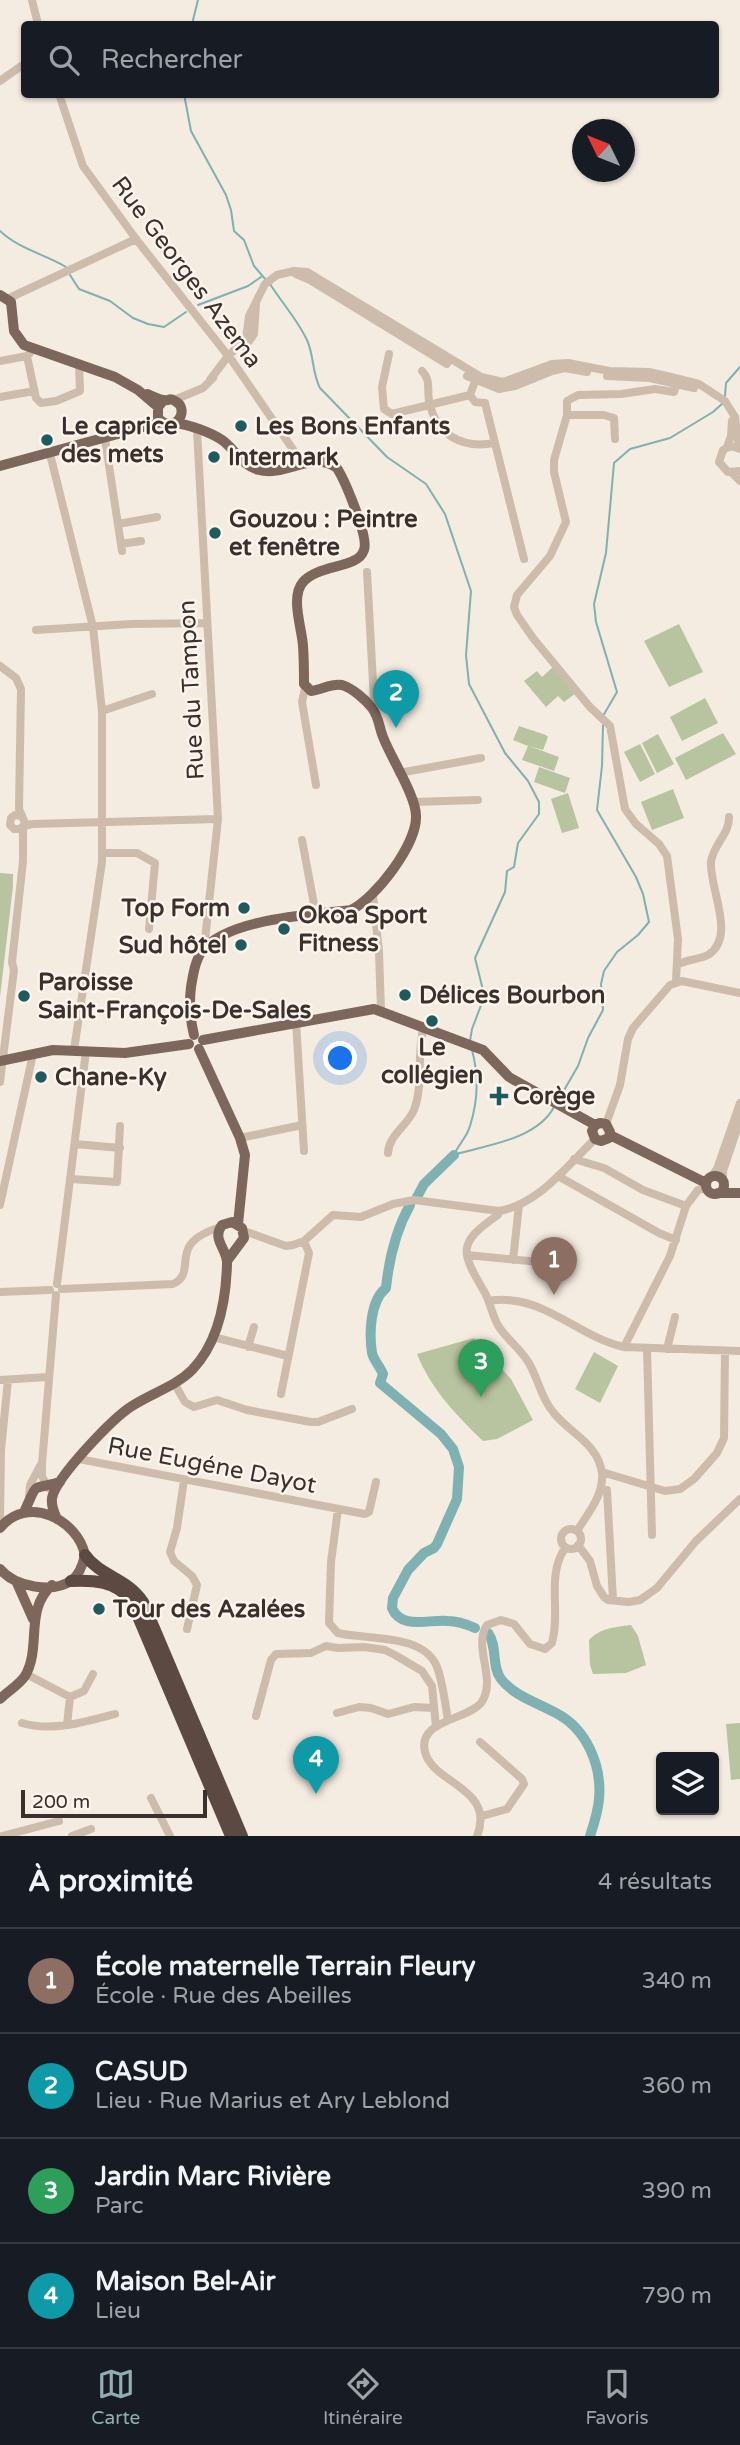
<!DOCTYPE html>
<html lang="fr">
<meta charset="utf-8">
<style>
:root{--surface:#171b24;--page:#20242c;--text:#f1f3f6;--muted:#9ea1a6;--line:#363941;--accent:#92aeb2}
body{margin:0;font-family:"Varela Round",sans-serif;background:var(--page);color:var(--text)}
.controls{position:absolute;right:21px;bottom:21px;display:grid;overflow:hidden;border-radius:7px;box-shadow:0 2px 5px #0004}
.controls button{width:63px;height:63px;display:grid;place-items:center;padding:0;border:0;border-bottom:2px solid var(--line);background:var(--surface);color:var(--text);font:35px sans-serif}
.compass{position:absolute;left:572px;top:119px;width:63px;height:63px;border-radius:50%;background:var(--surface);box-shadow:0 2px 5px #0004;rotate:313deg}
.scale{position:absolute;left:21px;bottom:18px;width:186px;box-sizing:border-box;padding-left:7px;border:4px solid #3b302b;border-top:0;font-size:19px;line-height:24px;white-space:nowrap;color:#3b302b;-webkit-text-stroke:5px #fbf5ee;paint-order:stroke}
.you{position:absolute;left:341px;top:1059px;width:24px;height:24px;margin:-18px;border:5px solid #fff;border-radius:50%;background:#1a73e8;box-shadow:0 0 0 10px #1a73e833}
.badge{display:grid;place-items:center;width:46px;height:46px;border-radius:50%;background:var(--accent);color:#fff;font-size:23px;font-weight:700}
.pin{position:absolute;translate:-50% -58px;filter:drop-shadow(0 2px 4px #0008)}
.pin::after{content:'';position:absolute;top:37px;width:24px;height:21px;background:inherit;clip-path:polygon(0 0,100% 0,50% 100%)}
.list{margin:0;padding:0;list-style:none}
h2{display:flex;justify-content:space-between;align-items:center;height:91px;margin:0;padding:0 28px;font-size:30px}
h2 small{font-size:23px;font-weight:400;color:var(--muted)}
.list li{display:grid;grid-template-columns:46px 1fr auto;gap:21px;align-items:center;box-sizing:border-box;height:105px;padding:0 28px;border-top:2px solid var(--line)}
.list b{display:block;font-size:26px;white-space:nowrap}
.list p{margin:0;font-size:23px;white-space:nowrap;color:var(--muted)}
.list em{font-size:23px;font-style:normal;color:var(--muted)}
.icon{flex:none;width:38px;height:38px;fill:none;stroke:currentColor;stroke-width:2;stroke-linecap:round;stroke-linejoin:round}
.map{position:relative;flex:none;width:740px;height:1836px;overflow:hidden}
.search{position:absolute;background:var(--surface);box-shadow:0 2px 5px #0004;left:21px;right:21px;top:21px;height:77px;display:flex;align-items:center;gap:18px;box-sizing:border-box;padding:0 24px;border-radius:7px;color:var(--muted);font-size:26px}
.sheet{height:511px;background:var(--surface)}
nav{display:flex;justify-content:space-around;align-items:center;box-sizing:border-box;height:98px;border-top:2px solid var(--line);background:var(--surface);font-size:19px;color:var(--muted)}
nav a{display:grid;justify-items:center;gap:4px}
nav .on{color:var(--accent)}
.map>svg:first-child{display:block}
</style>
<div class="map">
<svg width="740" height="1836" viewBox="0 0 740 1836">
<rect width="100%" height="100%" fill="#f4ebe1"/>
<path fill="#b8c4a0" d="M679,624L703,672L669,687L644,641Z
M554,666L576,693L564,702L558,696L546,707L524,681L537,671L542,677Z
M705,698L718,723L682,741L670,717Z
M519,726L546,735L548,737L543,750L529,746L559,757L554,771L522,760L528,746L513,740Z
M723,733L736,754L686,780L675,758Z
M658,734L674,764L657,773L642,743Z
M640,744L655,774L640,782L624,752Z
M539,767L570,778L565,793L534,782Z
M673,789L684,818L652,830L641,802Z
M568,793L579,828L562,833L551,799Z
M0,873L13,874V886L0,997Z
M474,1338L511,1379L533,1420L497,1439L483,1441C456,1415 431,1389 417,1354Z
M594,1352L618,1366L600,1403L575,1389Z
M631,1625L638,1636L646,1665L626,1673L593,1674L590,1665L589,1640C600,1628 616,1627 631,1625Z
M740,1723V1779L731,1780L726,1724Z"/>
<g fill="none" stroke-linecap="round" stroke-linejoin="round">
<path stroke="#7fb0b2" stroke-width="2" d="M192,24L198,0
M184,94L191,131L226,195L231,210L234,231L244,240L254,266L266,280
M0,231C19,249 44,254 66,267
M70,275L79,289L110,301L133,318L148,324L164,327L186,312
M270,284C282,303 297,319 307,340C314,355 312,373 320,388L387,457L426,484L445,514L471,591L466,655L469,684L505,753L528,781L539,802V814L518,843L514,867L507,871L505,892L475,958L483,990V1000L472,1029L470,1041
M198,305L248,286L261,277
M725,396L726,383L740,367
M603,716L617,692L596,622L594,604L606,553L614,463L630,449L670,438L713,412L723,403
M559,1099L578,1066L588,1038L603,1010L601,984L604,971L617,952L638,935L649,922L643,894L636,877L597,810L602,766L603,725
M456,1154C488,1145 537,1139 554,1107
M454,1155C458,1145 467,1137 470,1126C478,1101 479,1076 472,1050"/>
<path stroke="#7fb0b2" stroke-width="10" d="M417,1197L424,1184L454,1155
M410,1205C396,1230 389,1259 386,1288C370,1301 369,1333 372,1353C374,1361 380,1366 383,1374L380,1383L441,1434L453,1449L459,1467L457,1499L437,1544L434,1548L424,1553L408,1570L393,1598L392,1608C401,1630 429,1619 448,1621C457,1621 466,1624 475,1628
M488,1633C498,1647 491,1666 501,1679C514,1696 538,1703 556,1713C587,1729 602,1766 599,1799C598,1812 594,1824 590,1836"/>
<path stroke="#cdbbac" stroke-width="8" d="M32,0L38,24
M0,81L24,64
M59,94L83,166L136,239L233,362L303,464
M296,274L310,280L447,364
M7,299L136,239
M245,347L254,334L256,304
M389,354L382,387L384,409L392,414L470,395
M27,356L36,398L41,403L56,401L80,391L79,364
M0,361L27,356L30,353
M422,371C431,380 427,389 429,401C436,435 462,449 494,443
M467,376L499,389L515,386L552,371L565,368L587,372
M607,376L650,378L694,388
M478,379L475,381L470,395L475,402L485,403
M210,380L228,356L246,339L249,316L265,284L277,275L294,271L307,272L481,377L503,382L552,364L568,363L609,371L649,372L671,377L699,384L725,401L735,417L739,448
M0,397L34,391
M174,400L203,388L213,378
M485,403L524,559
M567,415H604L614,418L615,439
M197,430L218,819L205,940L207,947
M105,439L122,551
M727,447L731,436L732,421
M740,449L731,446L723,450L719,462L728,472L740,471
M50,454L93,627L102,711V862L74,1050
M732,473L740,481
M118,524L157,517
M121,544L141,541
M367,572L374,701L371,706
M36,630L131,624L207,623
M0,666L16,678L21,689L19,809L25,823L21,829H14L10,825L11,818L15,815L22,816
M305,688L302,702L316,785
M102,711L152,694
M399,773L481,758
M413,802L478,800
M24,826L32,824L218,819
M302,840L316,915
M102,853H137L155,863L149,929
M373,895L379,952L381,1010
M677,965C687,959 698,960 708,955C737,937 709,888 711,862C713,845 730,833 729,817
M676,981L678,939L667,856L659,844L636,824L625,809L610,726L589,706L533,638L517,615L514,607L517,595L550,556L566,522L554,472V460L567,415V401L578,395L621,394L655,389L674,392L678,379
M296,1022L304,1151
M0,1082L14,970L12,962L23,861V827
M606,1124L620,1085L628,1039L633,1028L670,985L682,981L740,993
M240,1138L302,1125
M75,1144L120,1148
M388,1153C389,1135 407,1126 414,1110C424,1084 416,1053 424,1026
M574,1159L604,1168L643,1190L686,1206
M558,1176L659,1233L676,1240
M711,1177L717,1169L740,1103
M71,1179L117,1182L120,1126
M723,1181V1171L740,1120
M0,1205L33,1054
M244,1231L286,1246L293,1245L304,1241L333,1215L361,1217L393,1204L414,1200L499,1211
M467,1255L550,1263
M513,1260L519,1205
M57,1284L86,1051
M62,1289L173,1284C200,1271 164,1244 221,1227
M0,1292L50,1290
M489,1301C542,1292 577,1337 624,1347L740,1351
M213,1337L288,1356
M248,1347L254,1327
M624,1347L670,1256L686,1206L698,1190L707,1188
M647,1349L652,1535
M667,1349L675,1317
M0,1380L48,1377
M174,1383L185,1402L194,1407L217,1400L247,1410L311,1422H318L352,1409
M281,1394L309,1253L304,1241
M79,1459L365,1514L369,1512L376,1482
M602,1472L665,1491L680,1489L694,1479L717,1453L724,1438L725,1351
M184,1480L177,1528L170,1552L174,1561L192,1576L197,1585L187,1629
M48,1488L42,1476V1464L56,1295
M607,1490L613,1600
M29,1496L30,1485L40,1466
M338,1509L331,1562L329,1623L338,1633C367,1640 424,1633 437,1667C443,1683 445,1703 448,1720
M0,1518L1,1450L8,1380
M561 1539a10 10 0 1 1 20 0a10 10 0 1 1-20 0Z
M577,1531C588,1513 604,1495 602,1473C598,1443 569,1433 553,1412C540,1397 538,1376 527,1360C519,1348 507,1339 499,1327C492,1316 491,1304 485,1293C462,1253 455,1244 498,1215L499,1211C539,1204 567,1166 595,1139
M578,1545L590,1561L597,1586L604,1597L608,1600L629,1602L640,1600L657,1588L696,1541L740,1499
M26,1674L70,1697L67,1725
M70,1697L84,1691L93,1674
M337,1713L359,1707L371,1708L388,1714L414,1707L433,1708
M256,1716L271,1660L276,1654L311,1653L326,1646L338,1648L364,1647L385,1650L395,1655L422,1671L432,1686L436,1727
M22,1723C51,1732 86,1722 115,1714
M480,1742L522,1779L524,1784L507,1809L482,1816
M151,1798L170,1836
M2,1836L59,1821
M72,1836L91,1829
M477,1836C496,1788 433,1784 425,1752C417,1720 467,1720 481,1703C498,1680 472,1647 487,1625L501,1620L514,1624L530,1644L545,1649L552,1643C561,1611 546,1576 565,1548"/>
<path stroke="#7d675c" stroke-width="10" d="M0,295L11,302L14,331L24,345L115,377L138,390L158,407
M147,394C152,396 159,400 164,400C171,401 168,397 175,401C191,409 175,436 158,418V407L164,400
M176,423C190,425 210,432 222,440C235,449 242,466 259,470C285,477 314,450 337,468C345,481 369,537 364,550C362,556 358,559 353,561C338,568 314,569 303,582C290,597 302,628 303,646C304,659 304,671 304,684L311,691C322,690 331,683 342,685C352,688 365,699 372,708C379,717 379,727 383,737C391,758 416,796 416,816C417,844 376,898 351,910C312,915 228,918 202,951C195,961 193,975 191,987C189,1003 190,1019 194,1035
M0,466L162,422
M203,1040L374,1009L483,1050L509,1077L595,1125L600,1123L606,1124L610,1132L609,1138L601,1141L595,1139L592,1131L595,1125
M199,1049L240,1138L245,1155L238,1224
M0,1061L53,1050L125,1053L189,1044
M610,1135L706,1183
M706 1185a9 9 0 1 1 18 0a9 9 0 1 1-18 0Z
M718,1193H740
M25,1510C39,1480 30,1491 60,1482
M57,1519C54,1512 51,1506 52,1498C56,1477 113,1418 132,1406C152,1393 176,1386 192,1370C218,1343 226,1300 227,1264C228,1249 211,1240 222,1225L232,1222L242,1228L244,1238L227,1261
M0,1528C28,1494 78,1520 85,1555C83,1564 80,1574 72,1580C53,1594 15,1587 0,1569
M17,1583L33,1619
M0,1699C8,1691 19,1685 25,1676C42,1647 24,1610 52,1585"/>
<path stroke="#5c4a42" stroke-width="12" d="M85,1555C101,1577 126,1577 143,1602L242,1836
M71,1581C94,1580 115,1581 131,1600L231,1836"/>
</g>
<g fill="#1f5a5e" stroke="#fbf5ee" stroke-width="2.5">
<circle cx="241" cy="426" r="7"/>
<circle cx="47" cy="440" r="7"/>
<circle cx="214" cy="457" r="7"/>
<circle cx="215" cy="533" r="7"/>
<circle cx="244" cy="908" r="7"/>
<circle cx="284" cy="929" r="7"/>
<circle cx="241" cy="945" r="7"/>
<circle cx="405" cy="995" r="7"/>
<circle cx="24" cy="996" r="7"/>
<circle cx="432" cy="1021" r="7"/>
<circle cx="41" cy="1077" r="7"/>
<path d="M495.5 1085.5h7v7h7v7h-7v7h-7v-7h-7v-7h7z"/>
<circle cx="99" cy="1609" r="7"/>
</g>
<g text-anchor="middle" stroke-width="5" stroke-linejoin="round" paint-order="stroke">
<g font-size="24" fill="#3b302b" stroke="#fbf5ee">
<text transform="translate(187 272) rotate(53)" y="8">Rue Georges Azema</text>
<text transform="translate(191 690) rotate(-93)" y="8">Rue du Tampon</text>
<text transform="translate(212 1465) rotate(11)" y="8">Rue Eugéne Dayot</text>
</g>
<g font-size="24" font-weight="bold" fill="#3b302b" stroke="#fbf5ee" text-anchor="start">
<text x="61" y="434">Le caprice<tspan x="61" dy="28">des mets</tspan></text>
<text x="255" y="434">Les Bons Enfants</text>
<text x="228" y="465">Intermark</text>
<text x="229" y="527">Gouzou : Peintre<tspan x="229" dy="28">et fenêtre</tspan></text>
<text x="230" y="916" text-anchor="end">Top Form</text>
<text x="298" y="923">Okoa Sport<tspan x="298" dy="28">Fitness</tspan></text>
<text x="227" y="953" text-anchor="end">Sud hôtel</text>
<text x="38" y="990">Paroisse<tspan x="38" dy="28">Saint-François-De-Sales</tspan></text>
<text x="419" y="1003">Délices Bourbon</text>
<text x="432" y="1055" text-anchor="middle">Le<tspan x="432" dy="28">collégien</tspan></text>
<text x="55" y="1085">Chane-Ky</text>
<text x="513" y="1104">Corège</text>
<text x="113" y="1617">Tour des Azalées</text>
</g>
</g>
</svg>
<div class="controls">
<button><svg class="icon" aria-label="layers" viewBox="0 0 24 24"><path d="M12 4l9 5-9 5-9-5zM3 14l9 5 9-5"/></svg></button>
</div>
<svg class="compass" viewBox="-18 -18 36 36"><path d="M0-13l5 13h-10z" fill="#e53935"/><path d="M0 13l5-13h-10z" fill="#9ea1a6"/></svg>
<div class="scale">200 m</div>
<div class="you"></div>
<div class="pin badge" style="left:554px;top:1295px;background:#8d6e63">1</div>
<div class="pin badge" style="left:396px;top:728px;background:#0f9aa8">2</div>
<div class="pin badge" style="left:481px;top:1397px;background:#2e9e5b">3</div>
<div class="pin badge" style="left:316px;top:1794px;background:#0f9aa8">4</div>
<div class="search"><svg class="icon" aria-label="search" viewBox="0 0 24 24"><circle cx="10" cy="10" r="6"/><path d="M15 15l6 6"/></svg>Rechercher</div>
</div>
<section class="sheet">
<h2>À proximité<small>4 résultats</small></h2>
<ul class="list">
<li><span class="badge" style="background:#8d6e63">1</span><div><b>École maternelle Terrain Fleury</b><p>École · Rue des Abeilles</p></div><em>340 m</em></li>
<li><span class="badge" style="background:#0f9aa8">2</span><div><b>CASUD</b><p>Lieu · Rue Marius et Ary Leblond</p></div><em>360 m</em></li>
<li><span class="badge" style="background:#2e9e5b">3</span><div><b>Jardin Marc Rivière</b><p>Parc</p></div><em>390 m</em></li>
<li><span class="badge" style="background:#0f9aa8">4</span><div><b>Maison Bel-Air</b><p>Lieu</p></div><em>790 m</em></li>
</ul>
</section>
<nav>
<a class="on"><svg class="icon" aria-label="map" viewBox="0 0 24 24"><path d="M3 6l6-2 6 2 6-2v14l-6 2-6-2-6 2zM9 4v14M15 6v14"/></svg>Carte</a>
<a><svg class="icon" aria-label="directions" viewBox="0 0 24 24"><path d="M12 3l9 9-9 9-9-9zM9 14v-3h6M13 9l2 2-2 2"/></svg>Itinéraire</a>
<a><svg class="icon" aria-label="saved" viewBox="0 0 24 24"><path d="M7 4h10v16l-5-4-5 4z"/></svg>Favoris</a>
</nav>
